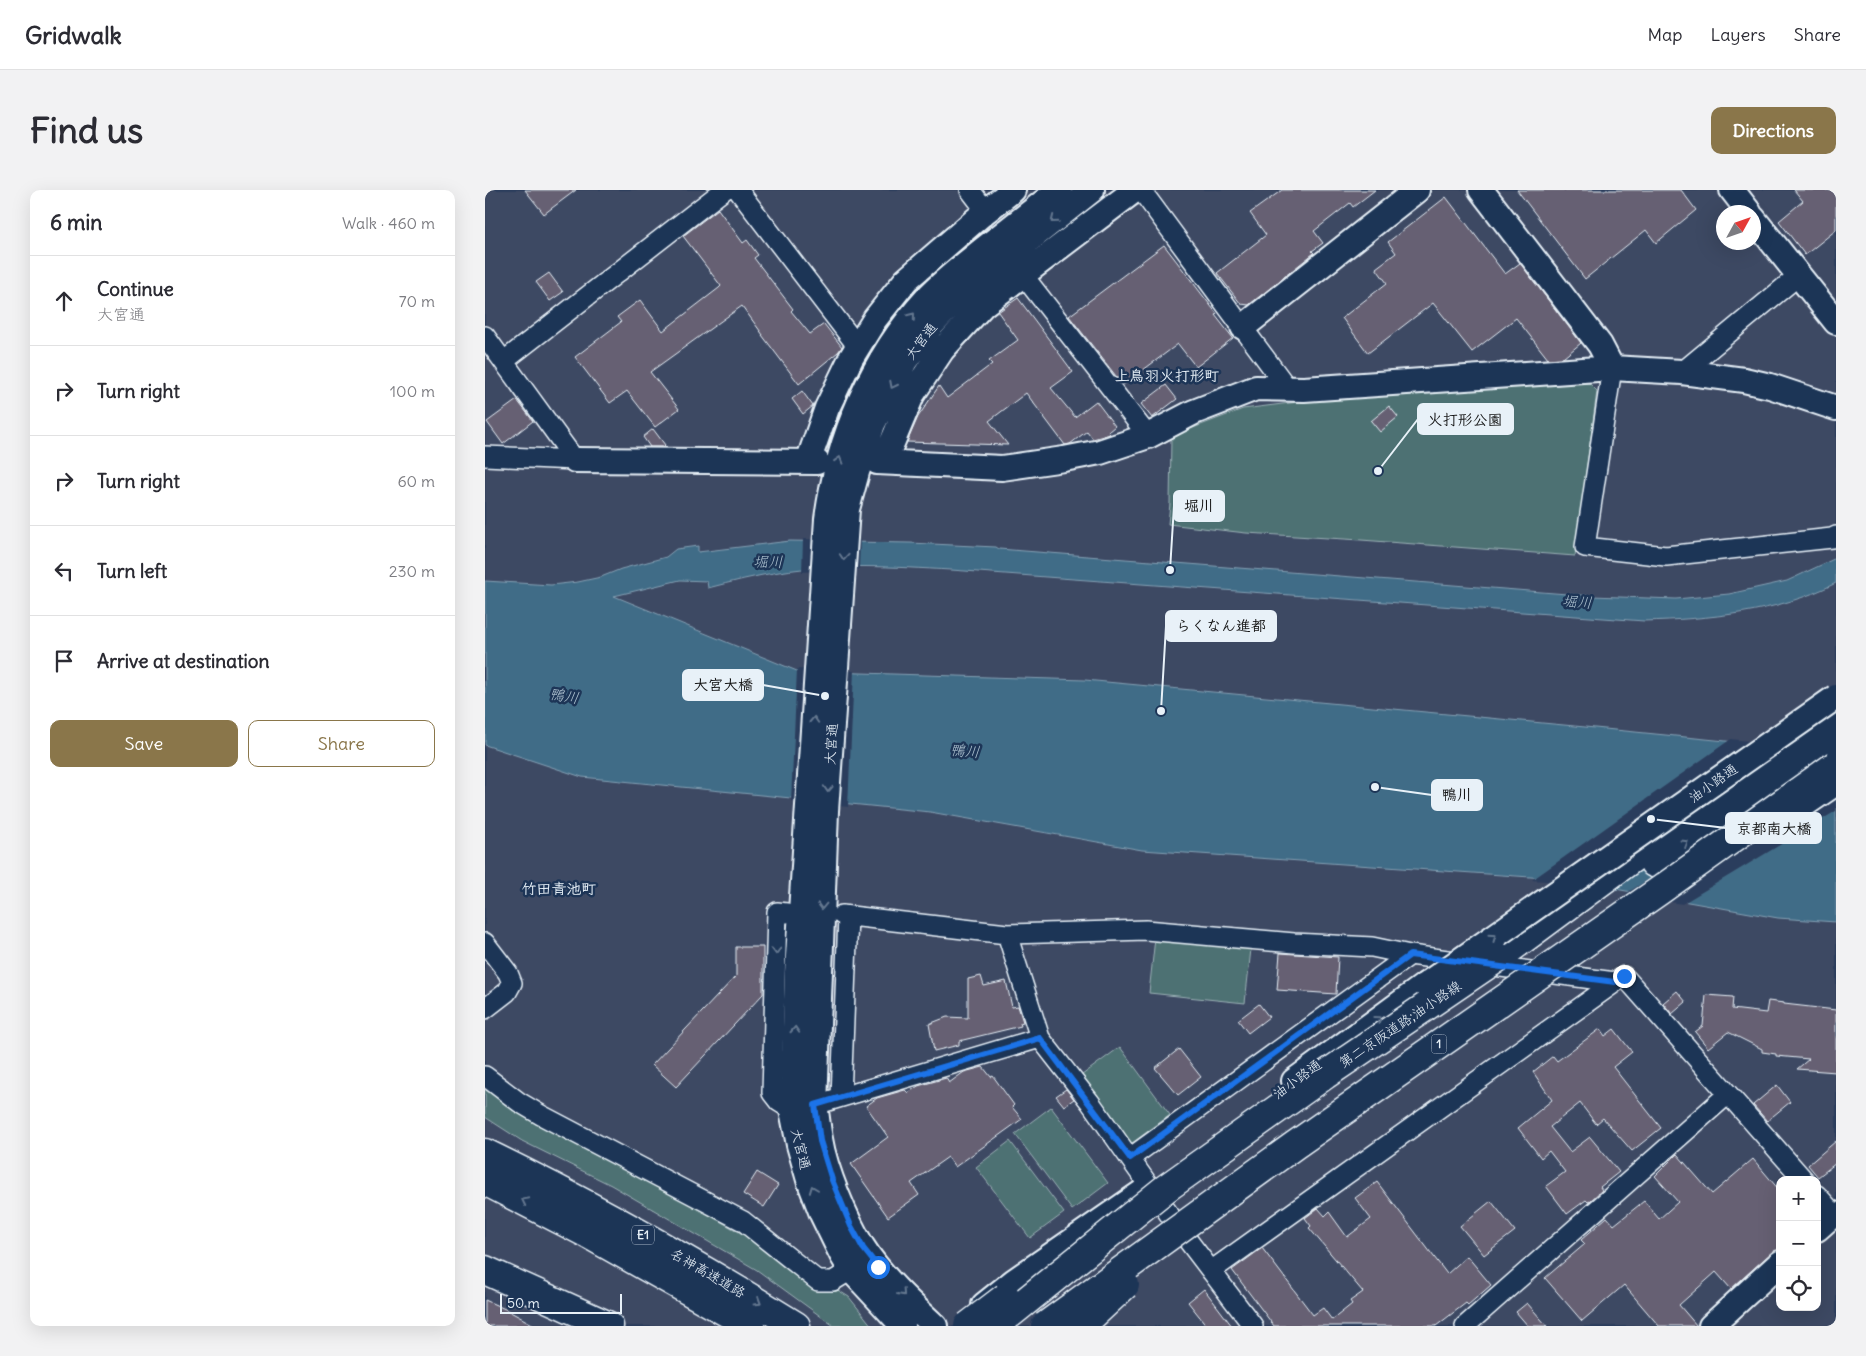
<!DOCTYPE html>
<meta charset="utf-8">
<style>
:root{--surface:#fff;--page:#f2f2f3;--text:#2b2b33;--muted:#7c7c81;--line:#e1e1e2;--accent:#8a764a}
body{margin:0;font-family:Delius,"Klee One",sans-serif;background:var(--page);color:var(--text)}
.controls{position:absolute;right:15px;bottom:15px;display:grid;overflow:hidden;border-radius:10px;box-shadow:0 5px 20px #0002}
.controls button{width:45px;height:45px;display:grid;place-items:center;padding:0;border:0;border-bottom:1px solid var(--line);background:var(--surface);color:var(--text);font:25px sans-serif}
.compass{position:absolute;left:1231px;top:15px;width:45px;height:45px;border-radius:50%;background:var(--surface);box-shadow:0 5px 20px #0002;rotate:50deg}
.scale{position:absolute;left:15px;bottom:12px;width:122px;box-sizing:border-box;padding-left:5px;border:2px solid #e8f1f8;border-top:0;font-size:14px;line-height:18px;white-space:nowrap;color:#e8f1f8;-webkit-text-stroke:4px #1d3557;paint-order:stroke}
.stop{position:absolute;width:15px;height:15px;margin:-11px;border:4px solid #1a73e8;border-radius:50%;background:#fff}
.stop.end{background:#1a73e8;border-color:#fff;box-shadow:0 1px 5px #0008}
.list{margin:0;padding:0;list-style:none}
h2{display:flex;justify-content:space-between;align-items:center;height:65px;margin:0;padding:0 20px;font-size:21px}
h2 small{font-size:16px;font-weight:400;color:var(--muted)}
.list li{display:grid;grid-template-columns:32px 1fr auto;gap:15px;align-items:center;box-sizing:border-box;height:90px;padding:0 20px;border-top:1px solid var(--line)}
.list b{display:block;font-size:19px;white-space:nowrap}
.list p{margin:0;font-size:16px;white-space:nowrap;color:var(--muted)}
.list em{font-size:16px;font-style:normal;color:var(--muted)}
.actions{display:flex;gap:10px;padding:15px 20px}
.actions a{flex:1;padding:11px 0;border:1px solid var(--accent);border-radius:10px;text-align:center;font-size:18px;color:var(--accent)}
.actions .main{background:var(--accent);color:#fff}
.icon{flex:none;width:28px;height:28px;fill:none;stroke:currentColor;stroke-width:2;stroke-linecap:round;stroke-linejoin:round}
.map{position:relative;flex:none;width:1351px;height:1136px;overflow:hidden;border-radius:10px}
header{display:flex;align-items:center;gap:30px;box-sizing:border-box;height:70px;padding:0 25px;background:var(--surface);border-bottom:1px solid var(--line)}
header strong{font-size:24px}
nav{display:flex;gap:28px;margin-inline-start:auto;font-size:18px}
.intro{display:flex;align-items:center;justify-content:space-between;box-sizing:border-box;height:120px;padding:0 30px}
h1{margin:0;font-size:35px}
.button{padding:12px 22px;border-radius:10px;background:var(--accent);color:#fff;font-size:18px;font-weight:700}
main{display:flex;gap:30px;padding:0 30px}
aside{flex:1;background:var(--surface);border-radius:10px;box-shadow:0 5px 20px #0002}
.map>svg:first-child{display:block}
</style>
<header>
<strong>Gridwalk</strong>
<nav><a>Map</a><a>Layers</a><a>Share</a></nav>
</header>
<div class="intro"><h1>Find us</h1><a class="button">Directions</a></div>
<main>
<aside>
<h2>6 min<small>Walk · 460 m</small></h2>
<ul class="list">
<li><svg class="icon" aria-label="ahead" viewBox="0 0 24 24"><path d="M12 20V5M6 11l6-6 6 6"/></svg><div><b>Continue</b><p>大宮通</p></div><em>70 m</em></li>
<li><svg class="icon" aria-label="right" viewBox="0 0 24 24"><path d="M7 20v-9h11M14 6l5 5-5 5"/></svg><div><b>Turn right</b></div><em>100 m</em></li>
<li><svg class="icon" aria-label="right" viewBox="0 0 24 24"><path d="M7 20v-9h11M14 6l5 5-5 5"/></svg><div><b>Turn right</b></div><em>60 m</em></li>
<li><svg class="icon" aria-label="left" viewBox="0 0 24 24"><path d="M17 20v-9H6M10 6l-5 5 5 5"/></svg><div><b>Turn left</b></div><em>230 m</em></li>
<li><svg class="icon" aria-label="arrive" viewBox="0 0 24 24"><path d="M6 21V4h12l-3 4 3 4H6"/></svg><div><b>Arrive at destination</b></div></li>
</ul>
<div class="actions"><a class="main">Save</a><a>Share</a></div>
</aside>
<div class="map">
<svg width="1351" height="1136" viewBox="0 0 1351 1136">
<rect width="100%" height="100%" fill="#2c3e5d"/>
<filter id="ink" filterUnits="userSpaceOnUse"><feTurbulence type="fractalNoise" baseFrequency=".02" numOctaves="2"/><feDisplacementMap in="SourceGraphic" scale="10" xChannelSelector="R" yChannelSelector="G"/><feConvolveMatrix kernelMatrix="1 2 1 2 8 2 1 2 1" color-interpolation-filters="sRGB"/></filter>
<g filter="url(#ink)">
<path fill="#3d4864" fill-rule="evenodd" d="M0,0H1351V1136H0ZM1238,22H1268V52H1238ZM1295,990H1332V1117H1295Z"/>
<path fill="#4e7173" stroke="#9bb1b6" d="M1104,193L1112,201L1090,366L876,350L761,343L683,334L685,313L686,249L700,241L758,219L821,211L912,203Z
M670,748L766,759L760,813L664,803Z
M635,857L685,925L643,956L593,888Z
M0,896C46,933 99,956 150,984C218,1021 285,1059 351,1099L364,1107L387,1136H349L272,1080L126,995L37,951L0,927Z
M566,917L623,993L587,1020L530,944Z
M525,951L579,1023L545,1048L491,977Z"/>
<path fill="#416c87" stroke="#84a1b4" d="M305,351L425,353L511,357L514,359L1107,406L1191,409L1244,404L1302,391L1351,368V393C1292,423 1224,429 1159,431L466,380C409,377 351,373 294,382C270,386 246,392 223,398L222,391L195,390L129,406L312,481L600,490L1100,537L1351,562V732L1293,728L1074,689L657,660L445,622L97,587L0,555V391L66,395L93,392L116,387L136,379L181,367L191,359L213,356V362Z"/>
<path fill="#2c3e5d" d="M318,349L375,350L374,379L317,382Z
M312,479L369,481L363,617L306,611Z
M1246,549L1301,555L1074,692L1047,690Z
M1351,572V621L1197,714L1140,704Z"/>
<path fill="#666173" stroke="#e8f1f8" d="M40,0H91L59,24Z
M797,0H890L868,17L865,13L829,41L838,53L827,61L829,63L764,115L756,114L732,83L781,45L765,23Z
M1032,0H1196L1211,20L1171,53L1161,40L1100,89Z
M1309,0H1351V40L1320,65L1294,31L1318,11Z
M961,7L1020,84L1035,73L1096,153L1078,168L1063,169L1031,128L987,162L948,113L883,163L857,128L902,93L891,78L911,63L903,52Z
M233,19L258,53L262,50L273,65L269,68L308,119L306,121L325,144L339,134L357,157L353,162L314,194L277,145H278L257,116L165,182L194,219L170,237L142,201L125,213L90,167L136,132L132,127L155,110L178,141L234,98L236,96L198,46Z
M679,55L732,124L730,125L748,148L711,177L693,154L638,195L584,126Z
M64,83L78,102L65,111L51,92Z
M533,108L588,182L566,198L590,227L611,211L630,236L623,242L625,244L608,249L602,241L585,254L580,255L541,203L504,231L523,255L422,252L433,227L454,196L462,208L507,174L504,171L533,150L513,122Z
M681,195L692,209L667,228L656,214Z
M317,201L328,216L318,224L307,209Z
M32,210L48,231L18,254L2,232Z
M904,216L913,227L895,242L886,231Z
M168,239L180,255L178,257H165L158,247Z
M251,757H278V804L191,897L167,875L251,786Z
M795,763L853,767L851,804L792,800Z
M496,786L499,796L521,791L527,817L533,816L538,832L535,833L536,836L474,851V855L449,861L444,834L462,827L483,828V789Z
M1192,801L1201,812L1187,824L1178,813Z
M1221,805L1248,807L1247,819L1281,823L1283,811L1299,813V814L1351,820V882L1312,879L1324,869L1291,866V864L1277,862V859L1243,842L1223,858L1210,842L1218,836Z
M774,814L784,827L763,843L753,830Z
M1115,839L1120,846L1129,839L1147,862L1128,877L1176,938L1147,961L1118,928L1111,934L1095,913L1065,937L1085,962L1105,947L1134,982L1115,997L1117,1000L1105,1011L1103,1012L1101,1010L1082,1024L1061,996L1080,982L1064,961L1056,968L1033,938L1067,910L1048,882L1068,866L1072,871Z
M694,859L716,887L693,905L670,878Z
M498,877L506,887L508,886L529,915L527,917L537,929L470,977L463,967L426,993L434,1005L403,1027L366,974L403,947L381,916L392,908L420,900L423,903L433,896L461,888L464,893L479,882Z
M1292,895L1305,912L1282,931L1268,915Z
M581,899L589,909L579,916L571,906Z
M1351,951V973L1333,987L1323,975Z
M1192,964L1227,1004L1268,969L1295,1001V1060L1286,1063L1246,1099L1231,1082L1194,1115L1212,1136H1174L1139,1095L1097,1131L1060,1088L1100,1054L1096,1050L1122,1027L1129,1035L1159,1011L1174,1029L1193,1012L1170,986Z
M272,982L293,995L279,1017L258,1004Z
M892,992L962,1084L982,1066L1006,1095L983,1115L981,1113L951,1136H789L747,1080L777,1058L828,1125L838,1118L847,1130L867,1114L865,1111L878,1102L824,1038L826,1036L820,1028L833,1018L840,1026L844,1022L862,1047L886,1029L870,1008Z
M1006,1011L1030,1041L999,1065L975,1036Z
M719,1099L747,1136H722L703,1112Z
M0,1110L20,1119L51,1136H0Z
M1042,1113L1062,1136H1043L1031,1122Z"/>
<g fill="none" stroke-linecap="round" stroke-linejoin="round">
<g stroke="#e8f1f8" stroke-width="22">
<path id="minor" d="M253,0L373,157
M485,0L501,21
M656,0L803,199
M538,85L663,246
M0,146L90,270
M19,171L239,0
M1127,178L1100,357L1181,366L1347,348L1351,346
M1197,182L1314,85
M0,266L90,270
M302,723L292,722L287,903L294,912L307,920
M357,725L522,744L661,740L809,753L887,757L925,765
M522,744L555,848L605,912L698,1044L768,1136
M0,753L23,783L27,793L22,802L0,819
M0,886L34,912L56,925L258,1031L333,1091H348L366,1080
M356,907L363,726
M330,915L555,848
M645,968L925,765L1130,792
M1332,1005L1349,1024L1351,1022
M726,1081L1139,786L1319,990
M980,1136L1243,904"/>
</g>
<g stroke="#e8f1f8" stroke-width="28">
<path id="tertiary" d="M996,0L1115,155L1127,178
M1247,0L1264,22
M1268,28L1351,132
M758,137L932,0
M90,270L332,272
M323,272L342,218L366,168L390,129L421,90L501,21L528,0
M392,272L517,278L579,269L615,262L663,246L709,222L771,198L819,199L1127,178L1197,182L1259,190L1285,196L1351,218
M399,272L427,205L457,160L498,115L650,0
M809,891L940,795
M1332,1039L1349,1024
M499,1115L529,1091L659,1001
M418,1136L366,1080L357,1065L337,1024L324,990L314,955L307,920L312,782L342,329C353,248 386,169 442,108C458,91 478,76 496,61C522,41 548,20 574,0
M450,1136C425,1113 395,1085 377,1056C361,1030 340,980 335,949C333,938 332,926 330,915L341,621L362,319L372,282L388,234L420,171L446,136L476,104L607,0
M1226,1136L1295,1073"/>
</g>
<g stroke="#e8f1f8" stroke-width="31">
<path id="primary" d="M0,1080L124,1136"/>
</g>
<g stroke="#e8f1f8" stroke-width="31">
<path id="motorway" d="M1169,673L1226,637L1351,549
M1014,767L1229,608L1351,523
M0,963C107,1015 210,1073 311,1136
M0,991L103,1044L266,1136"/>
</g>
<use href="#minor" stroke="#1d3557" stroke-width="19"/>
<use href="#tertiary" stroke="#1d3557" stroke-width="24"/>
<use href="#primary" stroke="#1d3557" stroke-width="28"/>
<use href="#motorway" stroke="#1d3557" stroke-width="28"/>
<g stroke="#e8f1f8" stroke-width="28" stroke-linecap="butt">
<path id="tertiary-bridge" d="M1291,634L1351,593
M940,795L1351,507"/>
</g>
<g stroke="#e8f1f8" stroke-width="31" stroke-linecap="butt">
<path id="motorway-bridge" d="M483,1136L521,1107
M510,1136L680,999L840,885L1014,767
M560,1136L810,955L1174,701L1351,575
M596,1136L640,1095"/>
</g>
<use href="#tertiary-bridge" stroke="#1d3557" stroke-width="24"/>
<use href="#motorway-bridge" stroke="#1d3557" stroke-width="28"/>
</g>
<defs><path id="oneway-chevron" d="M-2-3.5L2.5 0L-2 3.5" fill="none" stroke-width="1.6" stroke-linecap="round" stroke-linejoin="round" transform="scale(1.25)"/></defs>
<g stroke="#64778f">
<use href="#oneway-chevron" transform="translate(569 30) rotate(141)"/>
<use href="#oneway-chevron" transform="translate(427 126) rotate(-51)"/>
<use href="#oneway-chevron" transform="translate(408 195) rotate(117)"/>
<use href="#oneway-chevron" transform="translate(354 270) rotate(-73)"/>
<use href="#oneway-chevron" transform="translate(359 367) rotate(94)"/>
<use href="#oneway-chevron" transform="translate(329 530) rotate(-87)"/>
<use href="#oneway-chevron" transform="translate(343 599) rotate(94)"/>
<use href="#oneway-chevron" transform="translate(1200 653) rotate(-32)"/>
<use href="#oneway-chevron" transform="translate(337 716) rotate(92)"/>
<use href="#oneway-chevron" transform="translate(1008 747) rotate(-35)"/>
<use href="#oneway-chevron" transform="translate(291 761) rotate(91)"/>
<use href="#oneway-chevron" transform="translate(893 829) rotate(-36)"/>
<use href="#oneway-chevron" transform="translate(310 840) rotate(-87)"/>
<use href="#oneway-chevron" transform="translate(328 999) rotate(-111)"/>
<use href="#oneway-chevron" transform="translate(40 1011) rotate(-153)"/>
<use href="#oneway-chevron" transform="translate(417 1103) rotate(48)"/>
<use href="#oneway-chevron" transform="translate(273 1112) rotate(32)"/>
</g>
</g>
<g fill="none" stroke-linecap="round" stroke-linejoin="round" filter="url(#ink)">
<path stroke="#1a73e8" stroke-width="6" d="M393,1077L378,1058L366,1036L347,990L335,951L330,915L555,848L645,968L925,765L1130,792L1139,786"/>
</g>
<g text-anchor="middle" stroke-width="5" stroke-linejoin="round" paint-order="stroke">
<g fill="#1d3557" stroke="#abb9c8" stroke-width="1">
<rect x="946.5" y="844.5" width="15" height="19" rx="4"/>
<rect x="147" y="1035.5" width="22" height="19" rx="4"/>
</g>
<g font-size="12" font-weight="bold" fill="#e8f1f8">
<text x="954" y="858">1</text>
<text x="158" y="1049">E1</text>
</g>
<g font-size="14" fill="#e8f1f8" stroke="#1d3557">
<text transform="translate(436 151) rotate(-53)" y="5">大宮通</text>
<text transform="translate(346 554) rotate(-86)" y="5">大宮通</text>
<text transform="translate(1228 593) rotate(-35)" y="5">油小路通</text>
<text transform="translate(915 834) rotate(-34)" y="5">第二京阪道路;油小路線</text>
<text transform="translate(812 889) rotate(-36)" y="5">油小路通</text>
<text transform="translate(316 959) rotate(76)" y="5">大宮通</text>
<text transform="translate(223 1083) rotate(30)" y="5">名神高速道路</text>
</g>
<g font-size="15" font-weight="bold" fill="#e8f1f8" stroke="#1d3557">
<text x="682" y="191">上鳥羽火打形町</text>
<text x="74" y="704">竹田青池町</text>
</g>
<g font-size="15" font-style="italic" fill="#aec2d0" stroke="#1d3557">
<text x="283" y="377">堀川</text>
<text transform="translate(1092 412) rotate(4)" y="5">堀川</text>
<text transform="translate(79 506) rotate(9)" y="5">鴨川</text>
<text transform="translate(480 561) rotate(5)" y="5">鴨川</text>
</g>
</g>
<path fill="none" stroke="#e8f1f8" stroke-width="2" d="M893 281L933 229M685 380L689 316M676 521L681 436M340 506L278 495M890 597L947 605M1166 629L1241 638"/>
<g fill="#e8f1f8" stroke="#1d3557" stroke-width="2">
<circle cx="893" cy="281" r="5"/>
<circle cx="685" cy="380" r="5"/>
<circle cx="676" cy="521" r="5"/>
<circle cx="340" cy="506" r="5"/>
<circle cx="890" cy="597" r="5"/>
<circle cx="1166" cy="629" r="5"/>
</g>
<g fill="#e8f1f8" stroke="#e8f1f8" stroke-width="2">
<rect x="933" y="214" width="95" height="30" rx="5"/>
<rect x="689" y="301" width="50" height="30" rx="5"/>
<rect x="681" y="421" width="110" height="30" rx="5"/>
<rect x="198" y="480" width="80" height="30" rx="5"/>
<rect x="947" y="590" width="50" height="30" rx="5"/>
<rect x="1241" y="623" width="95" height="30" rx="5"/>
</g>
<g font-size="15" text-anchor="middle" font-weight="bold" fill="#111">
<text x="980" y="235">火打形公園</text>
<text x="714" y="321">堀川</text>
<text x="736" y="441">らくなん進都</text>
<text x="238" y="500">大宮大橋</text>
<text x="972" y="610">鴨川</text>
<text x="1289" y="644">京都南大橋</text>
</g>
</svg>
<div class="controls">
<button>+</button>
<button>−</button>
<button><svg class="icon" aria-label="locate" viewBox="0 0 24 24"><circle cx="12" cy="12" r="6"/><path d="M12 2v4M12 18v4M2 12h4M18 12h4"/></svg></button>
</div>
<svg class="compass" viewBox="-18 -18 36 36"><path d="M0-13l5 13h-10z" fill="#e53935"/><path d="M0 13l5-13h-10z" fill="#7c7c81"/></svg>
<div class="scale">50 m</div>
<div class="stop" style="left:393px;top:1077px"></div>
<div class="stop end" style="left:1139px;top:786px"></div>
</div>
</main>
